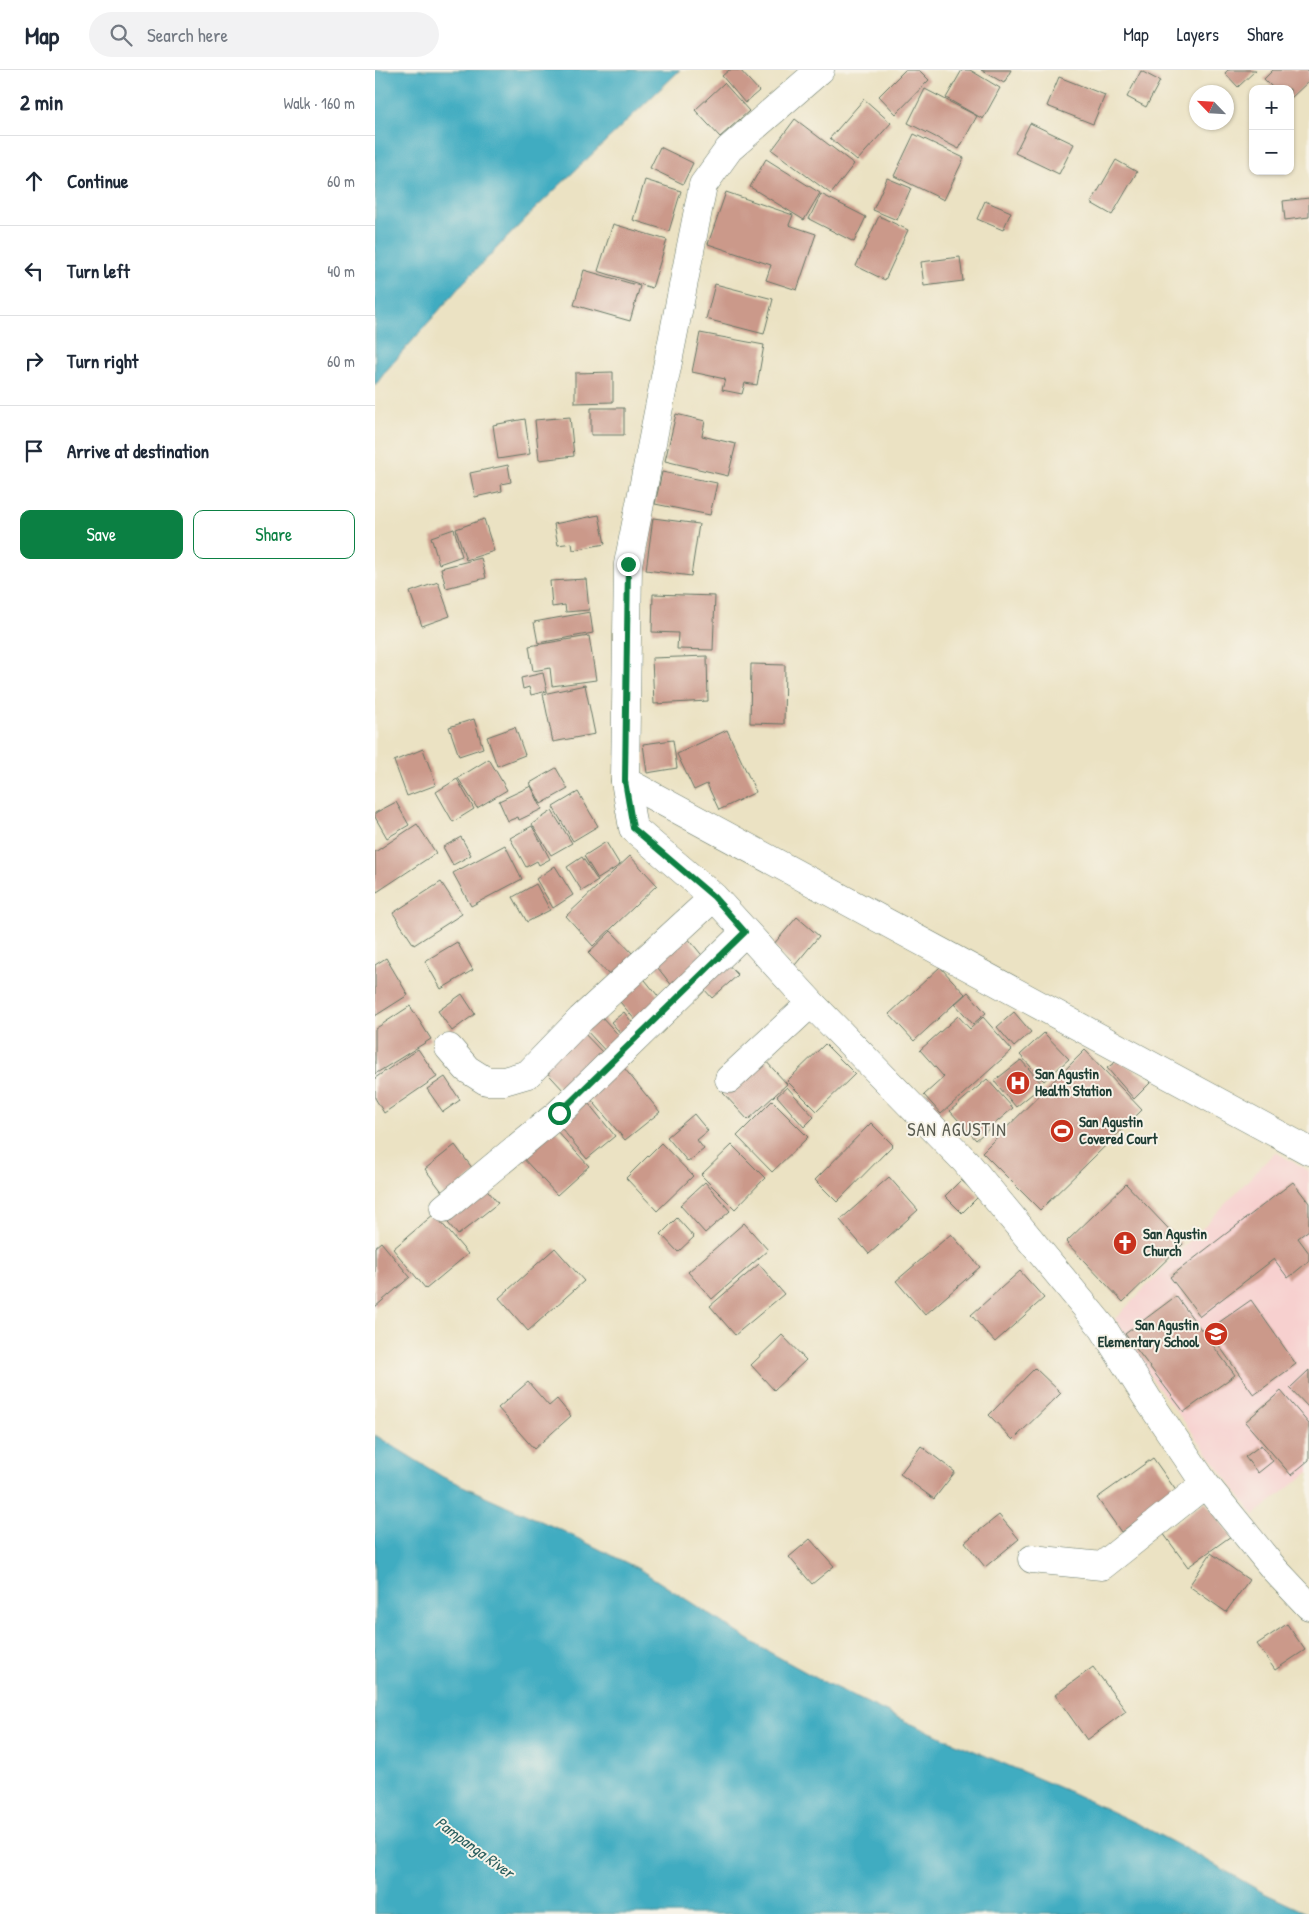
<!DOCTYPE html>
<meta charset="utf-8">
<style>
:root{--surface:#fff;--page:#f2f2f3;--text:#1f2937;--muted:#747a83;--line:#e0e1e3;--accent:#0b8043}
body{margin:0;font-family:"Patrick Hand",sans-serif;background:var(--page);color:var(--text)}
.controls{position:absolute;right:15px;top:15px;display:grid;overflow:hidden;border-radius:10px;box-shadow:0 1px 4px #0004}
.controls button{width:45px;height:45px;display:grid;place-items:center;padding:0;border:0;border-bottom:1px solid var(--line);background:var(--surface);color:var(--text);font:25px sans-serif}
.compass{position:absolute;left:814px;top:15px;width:45px;height:45px;border-radius:50%;background:var(--surface);box-shadow:0 1px 4px #0004;rotate:295deg}
.stop{position:absolute;width:15px;height:15px;margin:-11px;border:4px solid #0b8043;border-radius:50%;background:#fff}
.stop.end{background:#0b8043;border-color:#fff;box-shadow:0 1px 5px #0008}
.list{margin:0;padding:0;list-style:none}
h2{display:flex;justify-content:space-between;align-items:center;height:65px;margin:0;padding:0 20px;font-size:21px}
h2 small{font-size:16px;font-weight:400;color:var(--muted)}
.list li{display:grid;grid-template-columns:32px 1fr auto;gap:15px;align-items:center;box-sizing:border-box;height:90px;padding:0 20px;border-top:1px solid var(--line)}
.list b{display:block;font-size:19px;white-space:nowrap}
.list em{font-size:16px;font-style:normal;color:var(--muted)}
.actions{display:flex;gap:10px;padding:15px 20px}
.actions a{flex:1;padding:11px 0;border:1px solid var(--accent);border-radius:10px;text-align:center;font-size:18px;color:var(--accent)}
.actions .main{background:var(--accent);color:#fff}
.icon{flex:none;width:28px;height:28px;fill:none;stroke:currentColor;stroke-width:2;stroke-linecap:round;stroke-linejoin:round}
.map{position:relative;flex:none;width:934px;height:1844px;overflow:hidden}
header{display:flex;align-items:center;gap:30px;box-sizing:border-box;height:70px;padding:0 25px;background:var(--surface);border-bottom:1px solid var(--line)}
header strong{font-size:24px}
nav{display:flex;gap:28px;margin-inline-start:auto;font-size:18px}
.search{width:350px;height:45px;background:var(--page);display:flex;align-items:center;gap:12px;box-sizing:border-box;padding:0 18px;border-radius:28px;color:var(--muted);font-size:19px}
main{display:flex}
aside{flex:1;background:var(--surface)}
.map>svg:first-child{display:block}
</style>
<header>
<strong>Map</strong>
<div class="search"><svg class="icon" aria-label="search" viewBox="0 0 24 24"><circle cx="10" cy="10" r="6"/><path d="M15 15l6 6"/></svg>Search here</div>
<nav><a>Map</a><a>Layers</a><a>Share</a></nav>
</header>
<main>
<aside>
<h2>2 min<small>Walk · 160 m</small></h2>
<ul class="list">
<li><svg class="icon" aria-label="ahead" viewBox="0 0 24 24"><path d="M12 20V5M6 11l6-6 6 6"/></svg><div><b>Continue</b></div><em>60 m</em></li>
<li><svg class="icon" aria-label="left" viewBox="0 0 24 24"><path d="M17 20v-9H6M10 6l-5 5 5 5"/></svg><div><b>Turn left</b></div><em>40 m</em></li>
<li><svg class="icon" aria-label="right" viewBox="0 0 24 24"><path d="M7 20v-9h11M14 6l5 5-5 5"/></svg><div><b>Turn right</b></div><em>60 m</em></li>
<li><svg class="icon" aria-label="arrive" viewBox="0 0 24 24"><path d="M6 21V4h12l-3 4 3 4H6"/></svg><div><b>Arrive at destination</b></div></li>
</ul>
<div class="actions"><a class="main">Save</a><a>Share</a></div>
</aside>
<div class="map">
<svg width="934" height="1844" viewBox="0 0 934 1844">
<rect width="100%" height="100%" fill="#f7f3e8"/>
<filter id="ink" filterUnits="userSpaceOnUse"><feTurbulence type="fractalNoise" baseFrequency=".02" numOctaves="2"/><feDisplacementMap in="SourceGraphic" scale="10" xChannelSelector="R" yChannelSelector="G"/><feConvolveMatrix kernelMatrix="1 2 1 2 8 2 1 2 1" color-interpolation-filters="sRGB"/></filter>
<filter id="wash" filterUnits="userSpaceOnUse"><feTurbulence type="fractalNoise" baseFrequency=".0096" numOctaves="4" result="noise"/><feDisplacementMap in="SourceGraphic" scale="20" xChannelSelector="R" yChannelSelector="G"/><feGaussianBlur stdDeviation="1.12" result="paint"/><feColorMatrix in="noise" values="0 0 0 0 0 0 0 0 0 0 0 0 0 0 0 0 0 1.4 0 .05"/><feComposite in="paint" operator="in"/></filter>
<g filter="url(#wash)">
<rect width="100%" height="100%" fill="#ebe2c3"/>
<path fill="#f7d0cf" d="M900,1082L934,1101V1402L879,1445L745,1266L749,1262L740,1249Z"/>
<path fill="#41acc1" stroke="#30747a" d="M0,0H305L160,139L88,213L11,301L0,316Z
M0,1365L68,1407L188,1461L264,1499L387,1578L445,1610L532,1652L695,1722L767,1756L830,1789L887,1822L934,1844H0Z"/>
<g id="blocks">
<path fill="#cb998a" d="M354,0H365L384,21L370,33L347,6Z
M530,0H544L554,10L521,44L504,26Z
M587,0H595L625,18L608,49L571,28Z
M606,0H636L629,13Z
M853,0H881L863,17L850,3Z
M898,0H934V11L915,29V19H899L889,9Z
M766,1L785,11L771,37L752,27Z
M684,7L730,25L718,54L672,36Z
M349,13L374,41L345,67L320,40Z
M550,19L602,46L584,79L533,53Z
M489,29L516,53L482,91L455,68Z
M420,49L479,94L456,124L397,80Z
M655,53L699,74L684,104L640,83Z
M539,64L589,88L569,130L519,106Z
M285,77L318,93L308,114L275,98Z
M391,89L445,123L429,150L375,117Z
M741,90L762,102L737,145L716,133Z
M512,108L536,118L522,150L498,140Z
M270,110L306,121L294,161L258,150Z
M351,122L418,145L414,155L441,164L422,220L391,210L396,195L333,174Z
M446,124L491,147L479,172L434,149Z
M934,128V147L910,150L908,131Z
M610,131L636,142L628,160L602,149Z
M504,146L533,160L510,210L481,196Z
M238,154L292,170L277,218L223,201Z
M585,187L588,211L549,216L546,192Z
M209,200L265,216L255,251L199,235Z
M340,214L398,229L389,264L331,249Z
M325,263L389,275L382,315L370,313L367,324L347,320L350,309L317,302Z
M238,302V332L200,333V303Z
M216,338H249V365H216Z
M301,344L330,351L327,366L361,374L353,406L290,391Z
M195,347L199,386L164,390L160,350Z
M150,349L155,384L123,389L118,355Z
M133,395L136,412L126,414L127,421L100,427L95,403Z
M287,402L342,413L335,445L280,434Z
M224,445L230,474L198,480L197,473L183,475L179,454Z
M278,448L324,454L316,506L271,500Z
M109,449L119,481L91,490L81,459Z
M79,459L87,486L64,494L56,467Z
M106,488L111,508L71,518L66,498Z
M211,509L214,540L191,542L190,535L177,537L175,511Z
M63,512L75,546L47,556L35,522Z
M278,524L340,526L338,580L302,579L303,563L277,562Z
M215,542L218,563L163,573L159,552Z
M214,566L221,610L177,616L175,598L158,601L154,576Z
M332,586L333,631L279,634L277,588Z
M376,594L410,595L409,654L375,653Z
M168,603L172,621L156,625L154,617L148,619L146,608Z
M210,615L220,664L178,672L168,624Z
M99,649L108,678L84,686L74,657Z
M140,657L150,685L122,696L112,667Z
M352,660L381,722L344,740L332,714L319,720L302,684Z
M298,670L302,698L272,703L268,674Z
M48,679L61,715L32,726L19,691Z
M114,689L132,720L102,738L83,708Z
M181,698L193,719L166,734L155,713Z
M82,709L99,739L78,752L61,722Z
M156,716L167,739L144,750L143,747L133,751L124,731Z
M203,722L223,756L198,771L178,737Z
M21,732L34,755L12,768L0,747V743Z
M177,741L197,773L176,785L157,754Z
M42,754L61,783L2,822L0,818V782Z
M157,756L175,789L164,795L162,791L151,797L135,768Z
M86,767L96,785L78,795L68,777Z
M231,772L245,795L223,809L209,786Z
M130,775L147,809L96,836L78,803Z
M255,786L282,815L218,876L191,846Z
M207,787L223,811L207,821L192,797Z
M180,796L198,825L178,838L161,809Z
M66,812L87,844L39,875L18,843Z
M161,814L175,840L152,852L138,827Z
M422,847L444,866L420,895L398,875Z
M236,861L261,887L238,909L213,883Z
M312,867L335,895L302,922L279,893Z
M82,872L98,900L66,919L50,891Z
M346,887L363,905L337,928L321,910Z
M11,888L33,925L0,946V895Z
M565,897L590,924L539,971L514,944Z
M266,905L291,936L266,957L240,926Z
M593,922L611,943L598,954L580,934Z
M87,924L100,944L77,961L63,941Z
M35,936L56,969L0,1004V959Z
M249,942L263,960L251,970L236,952Z
M639,942L656,962L639,977L622,957Z
M225,945L250,972L235,986L210,959Z
M583,946L595,959L608,947L637,980L566,1044L549,1025L569,1007L545,980Z
M205,959L229,984L189,1021L165,995Z
M669,963L694,989L669,1011L645,985Z
M450,974L480,1004L442,1041L412,1011Z
M43,979L62,1007L9,1043L0,1028V1008Z
M710,980L767,1040L665,1140L607,1082Z
M388,988L412,1014L373,1050L348,1023Z
M646,990L668,1015L641,1037L619,1011Z
M743,990L776,1012L759,1029L732,998Z
M245,993L285,1042L250,1070L210,1022Z
M70,1007L85,1030L68,1042L52,1019Z
M612,1009L638,1038L601,1070L575,1041Z
M412,1017L439,1047L429,1057L402,1026Z
M210,1029L240,1066L212,1089L182,1053Z
M397,1031L433,1067L397,1102L362,1066Z
M319,1044L333,1061L322,1070L329,1079L313,1092L292,1067Z
M496,1053L518,1075L462,1132L440,1110Z
M178,1057L214,1096L182,1125L146,1086Z
M286,1073L318,1106L282,1141L251,1108Z
M80,1075L101,1103L71,1127L50,1099Z
M357,1075L390,1108L360,1139L326,1105Z
M514,1107L543,1140L494,1184L465,1150Z
M586,1110L604,1126L587,1143L570,1126Z
M330,1112L355,1141L330,1163L305,1135Z
M918,1112L934,1133V1160L923,1168L934,1183V1191L913,1208L899,1189L825,1246L795,1207Z
M751,1114L808,1174L748,1232L691,1172Z
M109,1116L123,1133L83,1165L69,1148Z
M59,1144L93,1184L51,1219L18,1179Z
M302,1148L319,1167L303,1182L286,1164Z
M369,1153L393,1180L337,1229L313,1202Z
M576,1164L605,1197L550,1245L521,1211Z
M6,1172L35,1207L0,1237V1177Z
M180,1178L209,1211L153,1261L124,1228Z
M384,1194L409,1224L360,1265L335,1236Z
M645,1201L669,1228L620,1272L596,1245Z
M801,1226L860,1305L809,1342L750,1264Z
M876,1230L921,1294L879,1325L833,1260Z
M407,1265L431,1290L399,1320L376,1295Z
M660,1298L686,1323L638,1370L614,1345Z
M934,1300V1338L915,1318Z
M153,1312L174,1336L182,1329L196,1346L159,1379L123,1338Z
M906,1321L934,1354V1390L916,1405L870,1352Z
M886,1375L898,1391L883,1403L870,1387Z
M546,1376L580,1402L559,1429L525,1404Z
M778,1388L802,1422L746,1462L722,1428Z
M830,1432L856,1466L813,1497L788,1463Z
M624,1445L644,1469L610,1497L590,1472Z
M435,1469L459,1496L437,1514L414,1487Z
M836,1483L874,1510L851,1542L814,1516Z
M912,1554L930,1580L900,1600L882,1574Z
M718,1597L751,1641L712,1670L680,1625Z"/>
</g>
</g>
<g filter="url(#ink)">
<use href="#blocks" fill-opacity="0" stroke="#676" stroke-width="1"/>
<g fill="none" stroke-linecap="round" stroke-linejoin="round">
<g stroke="#676" stroke-width="29">
<path id="minor" d="M250,711L258,758L339,827L436,933L591,1092L728,1258L772,1328L830,1414L900,1500L934,1536
M74,978L92,999L111,1011H129L153,1004L206,949L339,827
M354,1009L436,933
M69,1138L184,1043L370,862
M657,1489L727,1496L830,1414"/>
</g>
<g stroke="#676" stroke-width="29">
<path id="secondary" d="M445,0L354,79L328,115L253,494L250,711L934,1081"/>
</g>
<use href="#minor" stroke="#fff" stroke-width="28"/>
<use href="#secondary" stroke="#fff" stroke-width="28"/>
</g>
</g>
<g fill="none" stroke-linecap="round" stroke-linejoin="round" filter="url(#ink)">
<path stroke="#0b8043" stroke-width="6" d="M184,1043L370,862L339,827L258,758L250,711L253,494"/>
</g>
<defs>
<g id="hospital-disc" transform="scale(1.25)"><circle r="9.5" fill="#c8321e" stroke="#f7f3e8"/><path d="M-5-5h3v3.5h4V-5h3V5h-3V1.5h-4V5h-3Z" fill="#fff"/></g>
<g id="stadium-disc" transform="scale(1.25)"><circle r="9.5" fill="#c8321e" stroke="#f7f3e8"/><path d="M0-5a6.5 5 0 1 0 0 10a6.5 5 0 1 0 0-10ZM-3.5-1.8h7v3.6h-7Z" fill="#fff"/></g>
<g id="church-disc" transform="scale(1.25)"><circle r="9.5" fill="#c8321e" stroke="#f7f3e8"/><path d="M-1.2-6h2.4v3.5h3.3v2.4h-3.3V6h-2.4V-.1h-3.3v-2.4h3.3Z" fill="#fff"/></g>
<g id="school-disc" transform="scale(1.25)"><circle r="9.5" fill="#c8321e" stroke="#f7f3e8"/><path d="M0-5L7-2L0 1L-7-2ZM-4 1L0 2.5L4 1V4Q0 6-4 4Z" fill="#fff"/></g>
</defs>
<g fill-rule="evenodd">
<use href="#hospital-disc" x="643" y="1013"/>
<use href="#stadium-disc" x="687" y="1061"/>
<use href="#church-disc" x="750" y="1173"/>
<use href="#school-disc" x="841" y="1264"/>
</g>
<g text-anchor="middle" stroke-width="4" stroke-linejoin="round" paint-order="stroke">
<g font-size="15" font-weight="bold" fill="#1f3d34" stroke="#f7f3e8" text-anchor="start">
<text x="660" y="1009">San Agustin<tspan x="660" dy="17">Health Station</tspan></text>
<text x="704" y="1057">San Agustin<tspan x="704" dy="17">Covered Court</tspan></text>
<text x="768" y="1169">San Agustin<tspan x="768" dy="17">Church</tspan></text>
<text x="824" y="1260" text-anchor="end">San Agustin<tspan x="824" dy="17">Elementary School</tspan></text>
</g>
<g font-size="16" font-style="italic" fill="#295e5e" stroke="#f7f3e8">
<text transform="translate(100 1777) rotate(36)" y="6">Pampanga River</text>
</g>
<g font-size="18" letter-spacing="1" fill="#5b5d52" stroke="#f7f3e8">
<text x="582" y="1066">SAN AGUSTIN</text>
</g>
</g>
</svg>
<div class="controls">
<button>+</button>
<button>−</button>
</div>
<svg class="compass" viewBox="-18 -18 36 36"><path d="M0-13l5 13h-10z" fill="#e53935"/><path d="M0 13l5-13h-10z" fill="#747a83"/></svg>
<div class="stop" style="left:184px;top:1043px"></div>
<div class="stop end" style="left:253px;top:494px"></div>
</div>
</main>
